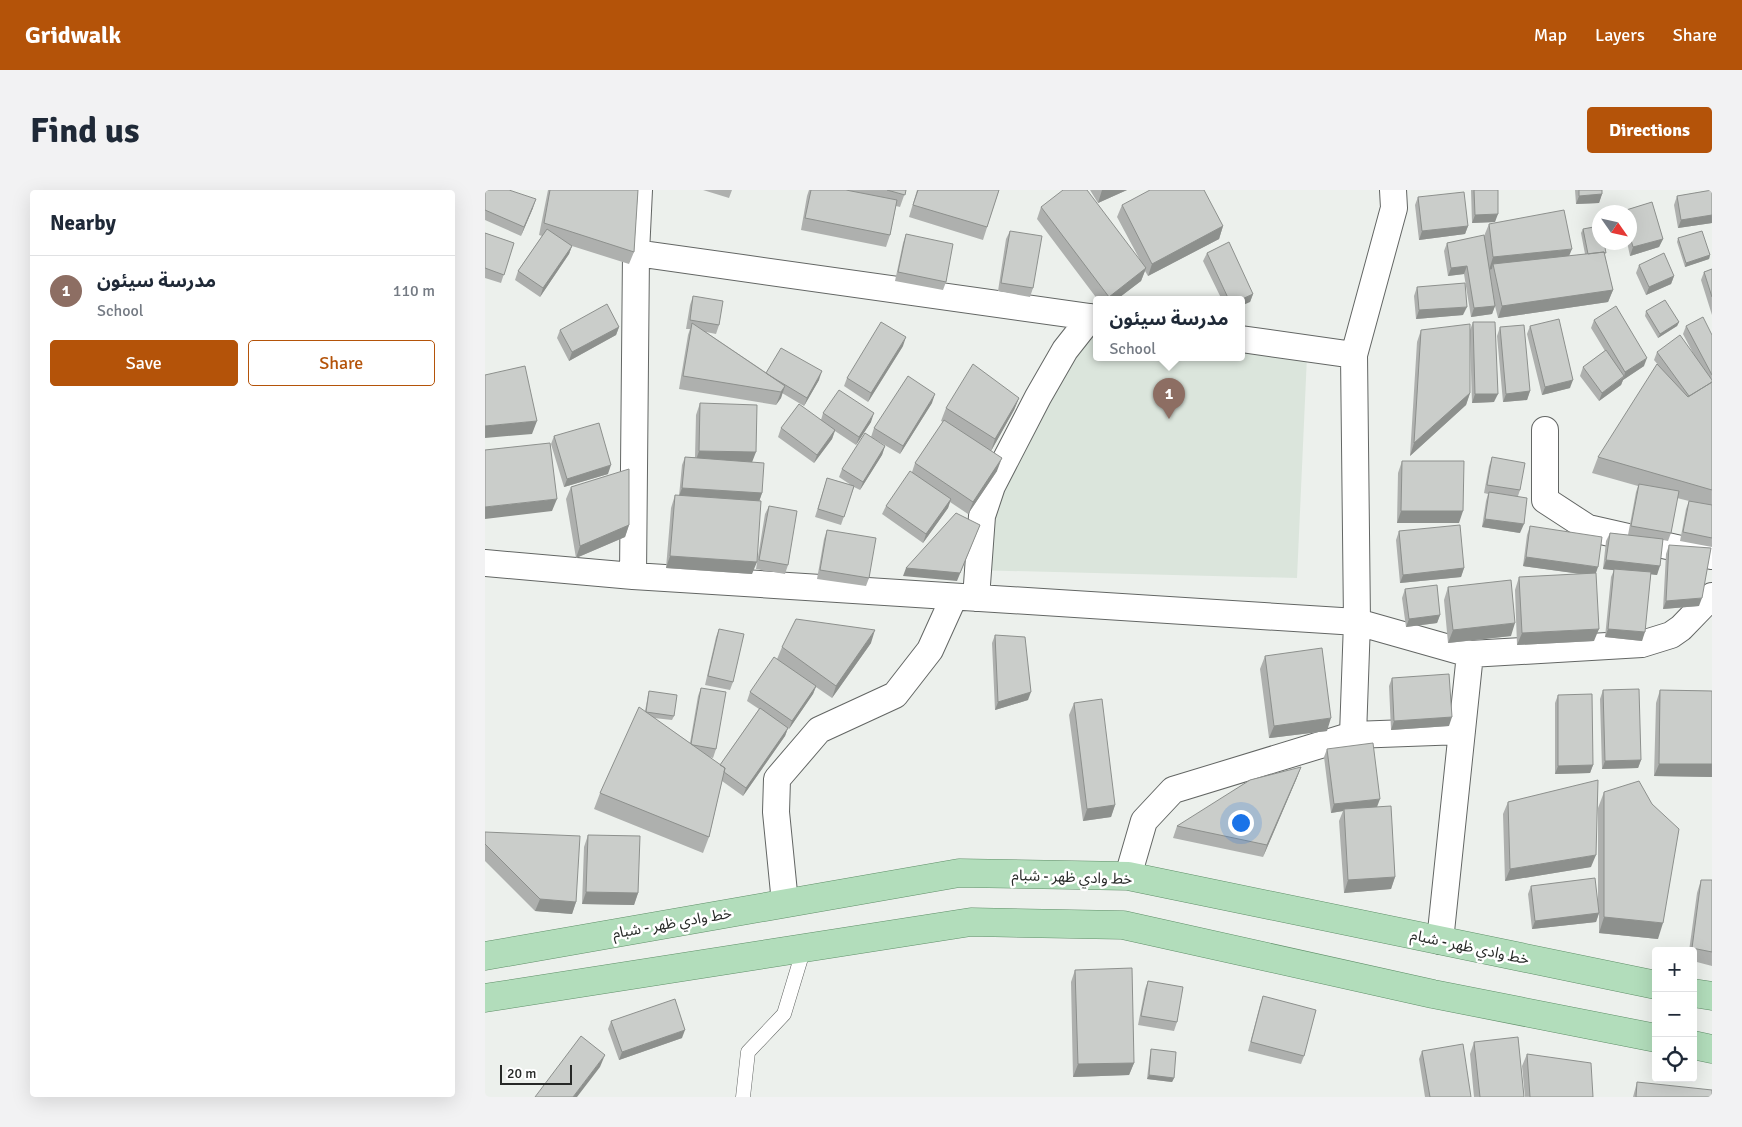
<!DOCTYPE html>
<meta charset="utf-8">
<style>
:root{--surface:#fff;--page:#f2f2f3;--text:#1f2937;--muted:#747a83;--line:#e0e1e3;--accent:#b45309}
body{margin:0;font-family:Signika,"Noto Sans Arabic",sans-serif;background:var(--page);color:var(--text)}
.controls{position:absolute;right:15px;bottom:15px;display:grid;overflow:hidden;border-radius:5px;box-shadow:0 5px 20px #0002}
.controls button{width:45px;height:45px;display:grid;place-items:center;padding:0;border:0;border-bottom:1px solid var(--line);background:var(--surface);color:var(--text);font:25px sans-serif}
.compass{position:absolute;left:1107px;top:15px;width:45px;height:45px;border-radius:50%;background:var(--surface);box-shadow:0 5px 20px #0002;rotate:124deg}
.scale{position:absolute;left:15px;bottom:12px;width:72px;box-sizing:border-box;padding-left:5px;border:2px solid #272927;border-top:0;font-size:14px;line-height:18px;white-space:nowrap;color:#272927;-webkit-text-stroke:4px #fff;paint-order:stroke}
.you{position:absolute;left:755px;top:632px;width:18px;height:18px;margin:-12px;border:4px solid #fff;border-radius:50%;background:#1a73e8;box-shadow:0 0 0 8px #1a73e833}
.badge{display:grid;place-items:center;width:32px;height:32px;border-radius:50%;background:var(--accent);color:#fff;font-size:16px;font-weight:700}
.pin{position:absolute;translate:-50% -41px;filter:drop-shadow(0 1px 2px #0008)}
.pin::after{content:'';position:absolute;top:26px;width:18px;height:15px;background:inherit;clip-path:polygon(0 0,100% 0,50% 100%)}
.popup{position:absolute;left:608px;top:106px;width:152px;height:65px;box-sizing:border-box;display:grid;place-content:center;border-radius:5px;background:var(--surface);filter:drop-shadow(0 1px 4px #0005);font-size:16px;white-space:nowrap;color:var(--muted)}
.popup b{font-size:19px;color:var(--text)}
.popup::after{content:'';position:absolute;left:50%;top:100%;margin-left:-10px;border:10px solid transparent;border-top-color:var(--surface)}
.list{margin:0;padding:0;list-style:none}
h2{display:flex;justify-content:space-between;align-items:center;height:65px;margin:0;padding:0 20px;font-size:21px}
h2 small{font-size:16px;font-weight:400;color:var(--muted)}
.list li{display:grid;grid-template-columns:32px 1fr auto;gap:15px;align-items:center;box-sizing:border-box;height:70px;padding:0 20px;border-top:1px solid var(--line)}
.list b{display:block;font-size:19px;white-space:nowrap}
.list p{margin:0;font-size:16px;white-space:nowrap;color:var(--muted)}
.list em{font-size:16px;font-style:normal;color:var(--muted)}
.actions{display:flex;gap:10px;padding:15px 20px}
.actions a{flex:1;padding:11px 0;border:1px solid var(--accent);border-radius:5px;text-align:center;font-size:18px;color:var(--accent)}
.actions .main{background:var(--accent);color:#fff}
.icon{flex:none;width:28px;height:28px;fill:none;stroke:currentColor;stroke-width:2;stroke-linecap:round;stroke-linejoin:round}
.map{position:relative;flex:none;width:1227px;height:907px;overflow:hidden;border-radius:5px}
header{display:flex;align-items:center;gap:30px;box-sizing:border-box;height:70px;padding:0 25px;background:var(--accent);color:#fff}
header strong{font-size:24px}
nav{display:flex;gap:28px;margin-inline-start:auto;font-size:18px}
.intro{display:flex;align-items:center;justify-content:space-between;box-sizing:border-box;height:120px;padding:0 30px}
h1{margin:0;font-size:35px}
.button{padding:12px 22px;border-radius:5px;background:var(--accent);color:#fff;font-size:18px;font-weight:700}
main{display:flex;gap:30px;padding:0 30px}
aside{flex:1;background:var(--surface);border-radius:5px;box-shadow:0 5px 20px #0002}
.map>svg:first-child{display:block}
</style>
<header>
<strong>Gridwalk</strong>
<nav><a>Map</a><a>Layers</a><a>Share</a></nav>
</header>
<div class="intro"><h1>Find us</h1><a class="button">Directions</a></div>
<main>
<aside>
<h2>Nearby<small></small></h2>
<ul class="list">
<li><span class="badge" style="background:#8d6e63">1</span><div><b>مدرسة سيئون</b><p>School</p></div><em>110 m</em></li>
</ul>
<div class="actions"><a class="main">Save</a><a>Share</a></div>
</aside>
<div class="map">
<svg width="1227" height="907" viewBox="0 0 1227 907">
<rect width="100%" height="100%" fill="#ecf0ec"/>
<path fill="#dbe5dc" d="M601,140L611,141L612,168H756L757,159L822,166L812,388L487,380L512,292Z"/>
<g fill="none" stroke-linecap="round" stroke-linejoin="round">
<g stroke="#636664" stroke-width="15">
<path id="service" d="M258,907L263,862L299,824L319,758"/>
</g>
<g stroke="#636664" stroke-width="28">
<path id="minor" d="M151,63L612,128
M756,149L869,165
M1060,240V310L1103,338L1227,366
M0,373L148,386L872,432L985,464L1157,454L1186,445L1196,438L1227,406
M148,386L151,63L154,0
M491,408L497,326L507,296L553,207L580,160L606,127
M868,545L872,432L869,165L909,18L908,0
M643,686L659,631L688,600L868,545L977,541
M300,713L291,622L292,589L334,540L410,505L445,460L469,407
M955,751L985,464"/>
</g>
<g stroke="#608f69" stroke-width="29">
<path id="primary" d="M0,766L474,683L643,686L1171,795
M1208,803L1227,806
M0,808L486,732L638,735L948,804L1171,848
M1208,855L1227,859"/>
</g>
<use href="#service" stroke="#fff" stroke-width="14"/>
<use href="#minor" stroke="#fff" stroke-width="26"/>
<use href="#primary" stroke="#b2ddbb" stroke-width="28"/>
</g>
<path fill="#aeb0ae" d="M0,0L48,18L36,46L0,30Z
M63,0H153L149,62L144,74L87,56L84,64L55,107L30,90L33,81L57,46L54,45Z
M218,0H247L244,8Z
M324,0H421L415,17L411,16L405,45L401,57L316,40L322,6Z
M432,0H514L498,50L424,27Z
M605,0H642L613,13Z
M986,0H1013L1010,32L987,33Z
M1090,0H1117V4L1114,13L1091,14Z
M1227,0V33L1193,38L1189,15L1192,6Z
M933,7L983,36L980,44L934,50L930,15Z
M1167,12L1178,49L1174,57L1145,66L1142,52H1144V22H1138V21Z
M637,15L738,36L734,49L663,86L660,81L656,91L631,110H613L552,29L556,17L655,70L632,27Z
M1004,34L1084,66L1100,64L1096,43L1098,39L1120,66L1128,100L1123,112L1013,128L1009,112L1010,116L1007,124L986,127L979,84L963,86L959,61L962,53L999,46Z
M525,41L548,98L545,107L513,101L521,49Z
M0,43L29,53L16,93L0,88Z
M421,44L461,92L458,100L410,91L418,53Z
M1193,48L1225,65L1224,69L1200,77L1192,52Z
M722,63L768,104L765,112L756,110H737L718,71Z
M1154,75L1189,86L1186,94L1161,105L1151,83Z
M1227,79V125L1216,90L1219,82Z
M932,97L978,125L931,129L929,106Z
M208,106L234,135L231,144L221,142L282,183L334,190L319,216L297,203L296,208L291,215L194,199L203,145L205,139H201L205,115Z
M1161,121L1194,132L1192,136L1173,148L1160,126Z
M1109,130L1159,176L1138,190L1136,195L1114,211L1095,186L1098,177L1120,161L1106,138Z
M988,132L1009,212L987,213L985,148V203L981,215L925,266L932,152L936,140H985Z
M1045,136L1085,198L1057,205L1042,144Z
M1201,136L1227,145V357L1195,351L1201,319L1204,311L1192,308L1186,343L1183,351L1178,350L1172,385L1166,384L1157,451L1120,447L1126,387L1129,380L1118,379L1121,351L1125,343L1143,345L1151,302L1153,296L1107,283L1113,267L1174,176L1169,170L1172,162L1209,165L1198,144Z
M134,137L131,145L84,171L72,148L75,140Z
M1015,137L1045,201L1042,210L1018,212L1012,146Z
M418,156L383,212L359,196L362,188Z
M534,208L529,220L506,261L512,281L483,324L465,312L463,318L438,353L397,324L401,316L427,282L430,273L458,232L456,231L461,218Z
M215,213L267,272L277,303L274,311L267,384L181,378L186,318L190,305L194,306L197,275L200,267H210L211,225Z
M447,213L415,264L386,247L389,238Z
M338,223L386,232L371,255L350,241L347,249L329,273L293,247L296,238L336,230Z
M69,246L123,284L79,297L66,254Z
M400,256L397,265L375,300L369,297L356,335L330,327L342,288L366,295L354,287L357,279Z
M1007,267L1035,300L1033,306L1035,343L997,337L1001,311L1003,304L999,303L1004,276Z
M917,271L974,333H912L913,283Z
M86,297L144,335L140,347L91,368L81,309Z
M284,316L303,375L300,384L271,379L280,324Z
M1045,336L1111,384L1109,451L1032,455L1030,400L1034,387L1097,384L1038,376L1042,345Z
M342,340L384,388L381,396L332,389L339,349Z
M914,341L979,378L976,387L915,393L911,350Z
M1184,355L1214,416L1178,419L1181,364Z
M963,397L1026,446L963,453L959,410Z
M920,399L955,425L952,433L921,437L917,408Z
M234,439L248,492L245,500L220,495L231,447Z
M510,445L543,510L510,520L507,453Z
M386,453L347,508L331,497L328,504L304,539L303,538L300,546L258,606L237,591L224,647L218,663L109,619L115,603L160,521L163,505L164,501L189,526L187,530L169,528L205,553L213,506L216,498L231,559L228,568L224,567L235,575L274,519L262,511L265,502L292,469L297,457Z
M780,466L842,541L784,548L775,479Z
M907,488L964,536L906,540L904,496Z
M1118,500L1156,570L1153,578L1117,579L1115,509Z
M1175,500L1227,501V587L1169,586L1171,513Z
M1073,505L1108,575L1105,583L1070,584V513Z
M589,513L630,615L626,627L598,631L584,525Z
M842,559L892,617L910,687L906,699L859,703L854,631L858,621L846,623L839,567Z
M816,577L811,590L778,667L688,648L692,636Z
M1119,602L1173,749L1114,743V723L1111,732L1047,739L1043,704L1046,696L1113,722V618Z
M1023,612L1106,677L1020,691L1018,624Z
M0,642L91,712L87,724L50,721L0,671Z
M103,645L153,703L149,715L97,714L99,657Z
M1216,690H1227V776L1208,771V761H1204L1212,703Z
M590,780L649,873L644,885L588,887L586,792Z
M663,791L692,832L689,841L653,835L660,799Z
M778,806L819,866L816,874L763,861L775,815Z
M126,831L197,848L134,870L123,839Z
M989,852L1039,907H989L985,864Z
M666,859L689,888L687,892L662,889L665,864Z
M937,861L986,907H940L934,869Z
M1042,864L1108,907H1040L1037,876Z
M1152,892L1227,907H1148Z"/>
<path fill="#8d908d" d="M617,0H642L613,13Z
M1117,4L1114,13L1091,14L1094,6Z
M51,9L48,18L36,46L39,37Z
M1013,24L1010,32L987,33L990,25Z
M1227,25V33L1193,38L1196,30Z
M738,36L734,49L663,86L667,74Z
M983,36L980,44L934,50L937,41Z
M1178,49L1174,57L1145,66L1148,57Z
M87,56L84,64L55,107L58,98Z
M1087,59L1082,71L1008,74L1007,79L1004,80L1008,67Z
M1225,65L1224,69L1200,77L1201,73Z
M982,76L979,84L963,86L966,78Z
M661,78L656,91L631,110H623L624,107Z
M1189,86L1186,94L1161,105L1164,97Z
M1128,100L1123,112L1013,128L1017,116Z
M768,104L765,112L756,116V110H755Z
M1010,116L1007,124L986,127L989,118Z
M982,117L978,125L931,129L934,120Z
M1194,132L1192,136L1173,148L1175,144Z
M134,137L131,145L84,171L87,162Z
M421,147L418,156L383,212L386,203Z
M1162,168L1159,176L1138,190L1136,195L1114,211L1117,203L1139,187L1140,182Z
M337,181L334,190L319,216L322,208Z
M1088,190L1085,198L1057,205L1060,197Z
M300,196L296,208L291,215L296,202Z
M1045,201L1042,210L1018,212L1021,204Z
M985,203L981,215L925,266L929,253Z
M450,204L447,213L415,264L418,256Z
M990,204H1013L1009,212L987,213Z
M534,208L529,220L506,261L510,249Z
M389,223L386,232L371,255L374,247Z
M52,231L47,244L0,248V236Z
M350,240L347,249L329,273L332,265Z
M400,256L397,265L375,300L378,292Z
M214,261L271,262L266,275L210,273Z
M517,268L512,281L483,324L488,312Z
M126,275L123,284L79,297L82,289Z
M197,298L277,303L274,312L194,306Z
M72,309L67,321L0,329V317Z
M466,309L463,318L438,353L441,344Z
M916,321H978L974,333H912Z
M1000,329L1039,334L1035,343L997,337Z
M144,335L140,347L91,368L95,356Z
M495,335L472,391L418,386L421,378Z
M185,366L272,372L267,384L181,378Z
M1041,367L1113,377L1110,386L1038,376Z
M1121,370L1175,376L1172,385L1118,379Z
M979,378L976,387L915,393L918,385Z
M1217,408L1214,416L1178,419L1181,411Z
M955,425L952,433L921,437L924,429Z
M1030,433L1026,446L963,453L968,440Z
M1114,439L1109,451L1032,455L1037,443Z
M1123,439L1160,442L1157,451L1120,447Z
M390,440L386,453L347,508L351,496Z
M331,496L328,504L304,539L307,531Z
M546,502L543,510L510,520L513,512Z
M967,527L964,536L906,540L909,531Z
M846,528L842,541L784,548L789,536Z
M303,538L300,546L258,606L261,598Z
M1156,570L1153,578L1117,579L1120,571Z
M1174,574H1227V587L1169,586Z
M1108,575L1105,583L1070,584L1073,576Z
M816,577L811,590L778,667L782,655Z
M895,609L892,617L859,619L858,621L846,623L849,614Z
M630,615L626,627L598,631L602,619Z
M1111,665L1106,677L1020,691L1025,679Z
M910,687L906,699L859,703L863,690Z
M101,702L153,703L149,715L97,714Z
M55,709L91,712L87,724L50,721Z
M1114,723L1111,732L1047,739L1050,731Z
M1119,727L1178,733L1173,749L1114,743Z
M200,840L197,848L134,870L137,862Z
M120,865L115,877L92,907H88Z
M649,873L644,885L588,887L593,874Z
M664,885L689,888L687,892L662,889Z"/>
<path fill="#cacdca" stroke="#8d908d" d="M0,0H24L51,9L39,37L0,20Z
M65,0H153L149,62L59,33Z
M326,0H361L412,10L405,45L320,28Z
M402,0H421L420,5Z
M433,0H514L502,37L428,15Z
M578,0H602L661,78L624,107L556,17Z
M665,0H719L738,36L667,74L637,15Z
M989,0H1013V24L990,25Z
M1094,0H1117V4L1094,6Z
M1227,0V25L1196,30L1192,6Z
M979,2L983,36L937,41L933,7Z
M1167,12L1178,49L1148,57L1144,43V22H1139L1138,21Z
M1079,20L1087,59L1008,67L1004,34Z
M1114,36V52H1119L1121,63H1119V62L1103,64L1098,39Z
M62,39L87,56L58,98L33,81Z
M525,41L557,46L548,98L516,93Z
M1217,41L1225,65L1201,73L1193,48Z
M0,43L29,53L19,85L0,78Z
M421,44L468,54L461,92L413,82Z
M999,45L1010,116L989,118L982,76L966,78L962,53Z
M744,52L768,104L755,110H744L722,63Z
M1119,62L1128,100L1017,116L1008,74Z
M1179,63L1189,86L1164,97L1154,75Z
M1227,79V107L1219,82Z
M980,93L982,117L934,120L932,97Z
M208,106L238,111L234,135L205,130Z
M1180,110L1194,132L1175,144L1161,121Z
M122,114L134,137L87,162L75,140Z
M1131,116L1162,168L1140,182L1109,130Z
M1218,127L1227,145V185L1201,136Z
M1074,129L1088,190L1060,197L1045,136Z
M396,132L421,147L386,203L362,188Z
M988,132H1010L1013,204H990Z
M207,133L300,196L296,202L198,186Z
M985,134V203L929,253L936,140Z
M1039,135L1045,201L1021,204L1015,137Z
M1195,145L1227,190V192L1224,194L1204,206L1172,162Z
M296,158L337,181L322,208L292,190L281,183Z
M1121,160L1139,186L1117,203L1098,177Z
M488,174L534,208L510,249L461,218Z
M1172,174L1203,207L1227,192V300L1113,267Z
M40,176L52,231L0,236V185Z
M423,186L450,204L418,256L389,238Z
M354,200L389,223L374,247L338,223Z
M215,213L272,215L271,262L214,261Z
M314,214L350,240L332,265L296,238Z
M459,230L517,268L488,312L430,273Z
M114,233L126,275L82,289L69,246Z
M380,243L400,256L378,292L357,279Z
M65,253L72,309L0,317V260Z
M200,267L279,273L277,303L197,298Z
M1007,267L1040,273L1035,300L1002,295Z
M917,271H979L978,321H916Z
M144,279V335L95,356L86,297Z
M425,281L466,309L441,344L401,316Z
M342,288L369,296L359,327L333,319Z
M1154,294L1194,301L1186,343L1146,336Z
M1004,302L1042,308L1039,334L1000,329Z
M190,305L276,311L272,372L185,366Z
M1204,311L1227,315V348L1198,342Z
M284,316L312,321L303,375L274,370Z
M471,323L495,335L475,383L421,378Z
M975,335L979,378L918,385L914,341Z
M1045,336L1117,347L1113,377L1041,367Z
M342,340L391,348L384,388L335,380Z
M1125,343L1178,349L1175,376L1121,370Z
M1184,355L1226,358L1217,408L1181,411Z
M1129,379L1166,382L1160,442L1123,439Z
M1111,383L1114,439L1037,443L1034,387Z
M1026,390L1030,433L968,440L963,397Z
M952,395L955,425L924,429L920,399Z
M311,429L390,440L351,496L297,457Z
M234,439L259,444L248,492L223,486Z
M510,445L540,447L546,502L513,512Z
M837,458L846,528L789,536L780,466Z
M289,467L331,496L307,531L265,502Z
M964,484L967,527L909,531L907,488Z
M216,498L241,502L231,559L208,555L206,554Z
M1154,499L1156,570L1120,571L1118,500Z
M1175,500L1227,501V574H1174Z
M164,501L192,505L189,526L161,522Z
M1107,504L1108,575L1073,576V505Z
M617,509L630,615L602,619L589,513Z
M154,517L240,578L224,647L115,603Z
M275,518L303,538L261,598L239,582L240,578L235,575Z
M888,553L895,609L849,614L842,559Z
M816,577L782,655L692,636L765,590Z
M1113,590L1111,665L1025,679L1023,612Z
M1154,591L1167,614L1194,639L1178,733L1119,727V602Z
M906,616L910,687L863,690L859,619Z
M0,642L95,646L91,712L55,709L0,654Z
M103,645L155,646L153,703L101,702Z
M1110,688L1114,723L1050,731L1046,696Z
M1216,690H1227V762L1207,758Z
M647,778L649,873L593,874L590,780Z
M663,791L698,797L692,832L656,826Z
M778,806L831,820L819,866L766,852Z
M190,809L200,840L137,862L126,831Z
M96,846L120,865L88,907H50Z
M1033,847L1039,907H995L989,852Z
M978,854L986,907H945L937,861Z
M666,859L691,862L689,888L664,885Z
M1042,864L1106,873L1108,907H1045Z
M1152,892L1227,900V907H1151Z"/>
<g text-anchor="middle" stroke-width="5" stroke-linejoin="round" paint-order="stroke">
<g font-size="15" fill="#272927" stroke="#fff">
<text transform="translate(587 687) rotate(2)" y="5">خط وادي ظهر - شبام</text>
<text transform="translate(187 733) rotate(-10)" y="5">خط وادي ظهر - شبام</text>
<text transform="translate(985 757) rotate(12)" y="5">خط وادي ظهر - شبام</text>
</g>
</g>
</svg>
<div class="controls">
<button>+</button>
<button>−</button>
<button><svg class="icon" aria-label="locate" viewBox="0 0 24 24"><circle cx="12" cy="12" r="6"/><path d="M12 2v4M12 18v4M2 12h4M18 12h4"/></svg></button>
</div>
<svg class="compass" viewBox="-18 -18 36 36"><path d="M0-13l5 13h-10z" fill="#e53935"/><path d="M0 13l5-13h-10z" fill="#747a83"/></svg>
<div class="scale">20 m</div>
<div class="you"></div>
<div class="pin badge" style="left:684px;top:229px;background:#8d6e63">1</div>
<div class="popup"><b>مدرسة سيئون</b>School</div>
</div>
</main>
